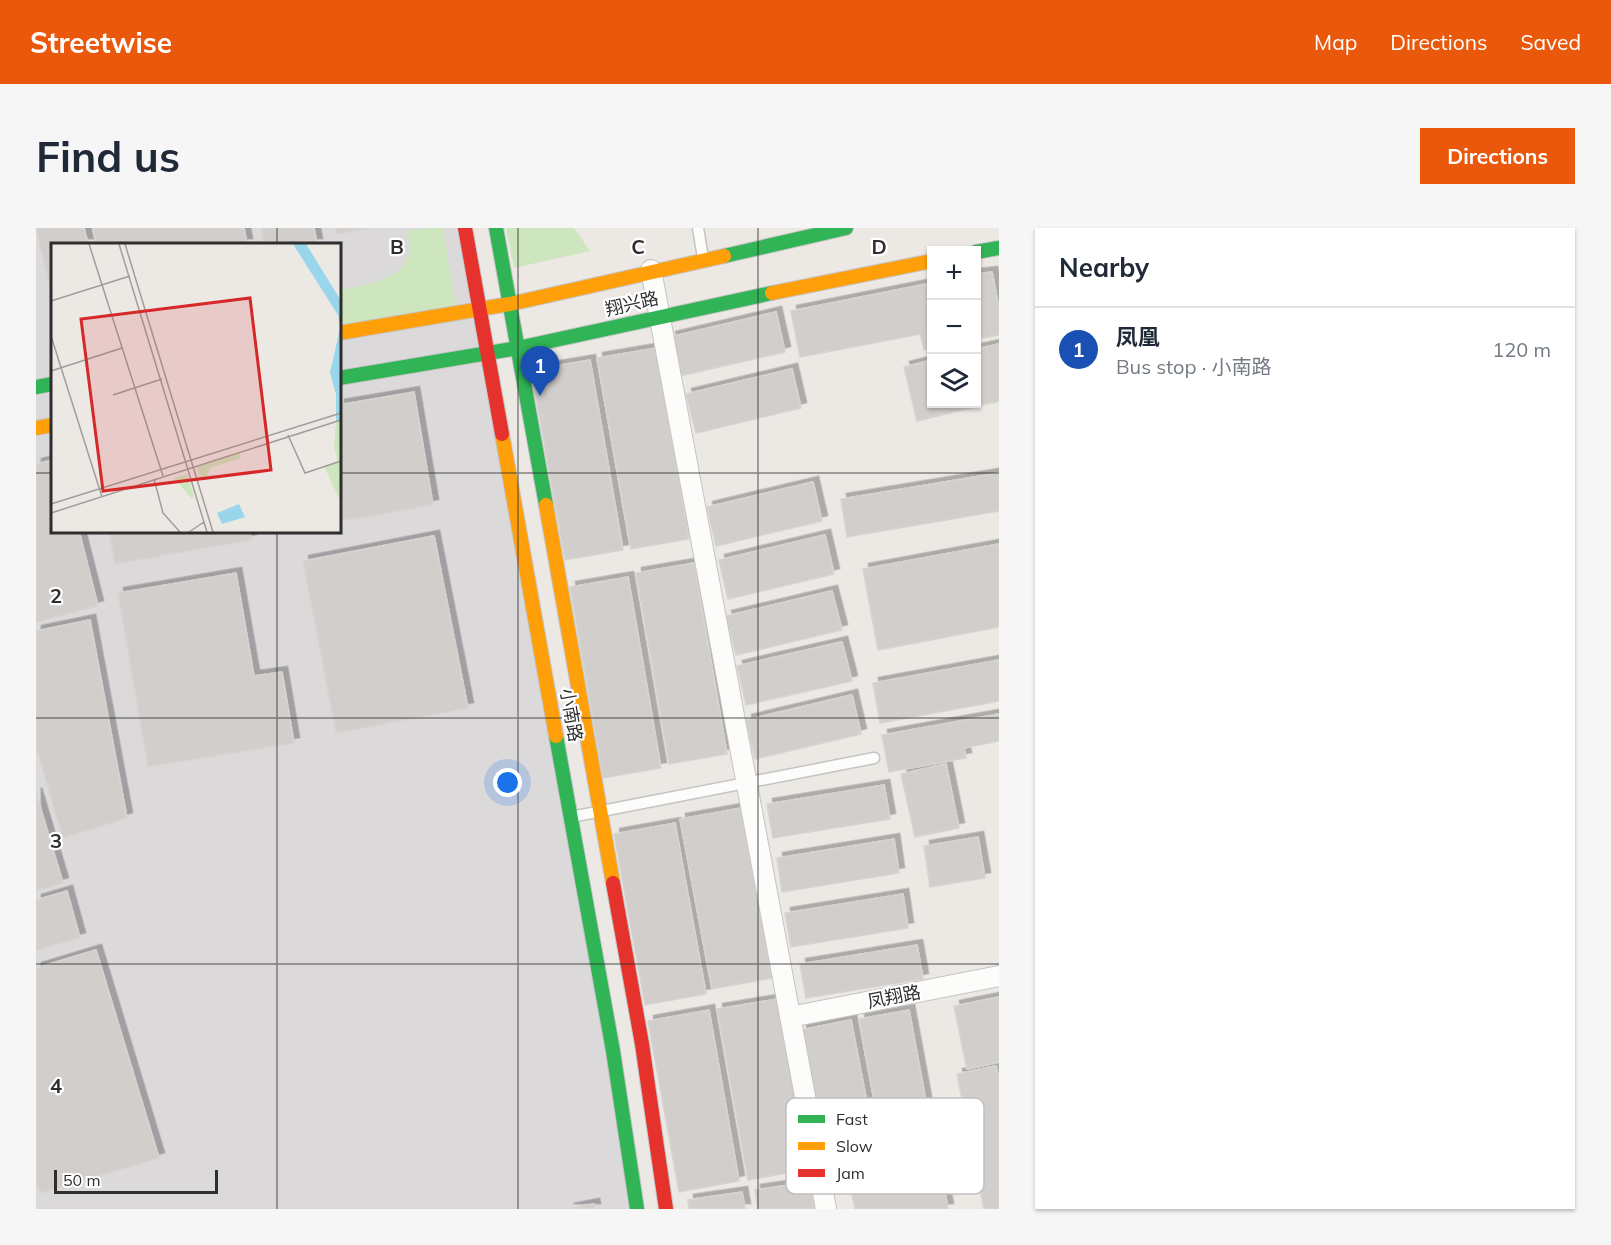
<!DOCTYPE html>
<meta charset="utf-8">
<style>
:root{--surface:#fff;--page:#f6f6f7;--text:#1f2937;--muted:#747a83;--line:#e0e1e3;--accent:#ea580c}
body{margin:0;font-family:Mulish,"Noto Sans SC",sans-serif;background:var(--page);color:var(--text)}
.controls{position:absolute;right:18px;top:18px;display:grid;overflow:hidden;border-radius:0px;box-shadow:0 2px 4px #0004}
.controls button{width:54px;height:54px;display:grid;place-items:center;padding:0;border:0;border-bottom:2px solid var(--line);background:var(--surface);color:var(--text);font:30px sans-serif}
.scale{position:absolute;left:18px;bottom:15px;width:164px;box-sizing:border-box;padding-left:6px;border:3px solid #2e2e2e;border-top:0;font-size:16px;line-height:21px;white-space:nowrap;color:#2e2e2e;-webkit-text-stroke:4px #fff;paint-order:stroke}
.you{position:absolute;left:472px;top:555px;width:21px;height:21px;margin:-15px;border:4px solid #fff;border-radius:50%;background:#1a73e8;box-shadow:0 0 0 9px #1a73e833}
.badge{display:grid;place-items:center;width:39px;height:39px;border-radius:50%;background:var(--accent);color:#fff;font-size:20px;font-weight:700}
.pin{position:absolute;translate:-50% -50px;filter:drop-shadow(0 2px 3px #0008)}
.pin::after{content:'';position:absolute;top:32px;width:21px;height:18px;background:inherit;clip-path:polygon(0 0,100% 0,50% 100%)}
.list{margin:0;padding:0;list-style:none}
h2{display:flex;justify-content:space-between;align-items:center;height:78px;margin:0;padding:0 24px;font-size:26px}
h2 small{font-size:20px;font-weight:400;color:var(--muted)}
.list li{display:grid;grid-template-columns:39px 1fr auto;gap:18px;align-items:center;box-sizing:border-box;height:84px;padding:0 24px;border-top:2px solid var(--line)}
.list b{display:block;font-size:22px;white-space:nowrap}
.list p{margin:0;font-size:20px;white-space:nowrap;color:var(--muted)}
.list em{font-size:20px;font-style:normal;color:var(--muted)}
.icon{flex:none;width:33px;height:33px;fill:none;stroke:currentColor;stroke-width:2;stroke-linecap:round;stroke-linejoin:round}
.map{position:relative;flex:none;width:963px;height:981px;overflow:hidden;border-radius:0px}
header{display:flex;align-items:center;gap:36px;box-sizing:border-box;height:84px;padding:0 30px;background:var(--accent);color:#fff}
header strong{font-size:28px}
nav{display:flex;gap:33px;margin-inline-start:auto;font-size:21px}
.intro{display:flex;align-items:center;justify-content:space-between;box-sizing:border-box;height:144px;padding:0 36px}
h1{margin:0;font-size:42px}
.button{padding:15px 27px;border-radius:0px;background:var(--accent);color:#fff;font-size:21px;font-weight:700}
main{display:flex;gap:36px;padding:0 36px}
aside{flex:1;background:var(--surface);border-radius:0px;box-shadow:0 2px 4px #0004}
.map>svg:first-child{display:block}
</style>
<header>
<strong>Streetwise</strong>
<nav><a>Map</a><a>Directions</a><a>Saved</a></nav>
</header>
<div class="intro"><h1>Find us</h1><a class="button">Directions</a></div>
<main>
<div class="map">
<svg width="963" height="981" viewBox="0 0 963 981">
<defs>
<filter id="shadow"><feDropShadow dx="5.5" dy="-5.5" stdDeviation="0" flood-color="#0004"/></filter>
</defs>
<rect width="100%" height="100%" fill="#ece8e4"/>
<path fill="#dcd9db" fill-rule="evenodd" d="M0,0H429L601,981H0ZM16,16H303V303H16Z"/>
<path fill="#cee6be" d="M392,0H407L420,78L303,97V62C327,57 369,54 373,22C374,17 371,9 370,3Z
M470,0H538L554,23L478,40Z"/>
<path fill="#d1cecb" stroke="#d7d4d0" stroke-width="1.5" filter="url(#shadow)" d="M0,0H48L52,16H16V68Z
M57,0H208L211,16H60Z
M225,0H278L281,16H228Z
M299,0H330V1L301,6Z
M956,44L963,81V107L940,111V46Z
M896,55V120L888,122L884,106L764,129L755,83Z
M740,84L749,124L643,148L634,109Z
M963,116V173L881,193L868,139L896,132V176H940V121Z
M620,120L653,311L595,321L561,130Z
M554,132L587,322L529,332L495,142Z
M756,141L765,180L660,205L650,166Z
M378,164L397,277L303,293V177Z
M16,232V303H43L62,378L0,394V236Z
M963,245V283L811,309L805,271Z
M777,254L786,293L680,318L671,279Z
M73,303H214L215,312L79,336Z
M789,307L798,346L692,371L683,332Z
M398,308L432,480L300,505L267,333Z
M963,316V399L842,422L827,341Z
M658,335L691,526L633,536L600,345Z
M200,345L218,448L246,444L258,515L112,539L82,365Z
M592,349L625,540L567,550L534,359Z
M796,363L806,402L700,427L690,388Z
M54,392L91,590L27,610L0,518V403Z
M806,414L816,453L710,477L701,438Z
M963,432V473L844,495L837,455Z
M816,467L825,506L719,531L710,492Z
M963,486V513L928,520L930,530L853,544L846,507Z
M910,536L923,600L879,609L865,546Z
M848,557L854,591L737,610L731,576Z
M0,565L27,655L0,663Z
M705,580L736,750L676,761L644,591Z
M639,595L670,766L609,777L578,606Z
M942,609L949,650L894,659L888,618Z
M858,611L863,645L746,664L741,630Z
M31,663L44,710L0,722V672Z
M867,666L872,700L755,719L749,685Z
M881,717L887,751L770,770L764,736Z
M60,722L123,930L5,965L3,959H0V740Z
M963,769V834L931,841L918,778Z
M742,771L773,941L712,952L681,781Z
M673,782L703,953L643,964L612,793Z
M873,782L898,917L848,926L823,791Z
M815,792L841,927L790,936L765,802Z
M960,838L963,852V981H948L921,846Z
M904,939L912,981H819L814,956Z
M774,954L778,981H722L719,962Z
M706,964L709,981H653L652,972Z
M558,976L559,981H532Z"/>
<g fill="none" stroke-linecap="round" stroke-linejoin="round">
<g stroke="#c5c4c5" stroke-width="13">
<path id="lane" d="M662,0L667,30
M535,589L838,530"/>
</g>
<g stroke="#c5c4c5" stroke-width="22">
<path id="street" d="M615,42L790,981
M754,789L963,748"/>
</g>
<g stroke="#c5c4c5" stroke-width="16">
<path id="fast" d="M460,0L510,277
M940,24L963,20
M688,28L810,0
M303,150L482,120L736,65
M0,159L16,156
M520,508L577,823L601,981"/>
</g>
<g stroke="#c5c4c5" stroke-width="16">
<path id="slow" d="M736,65L896,33
M303,105L474,76L688,28
M0,200L16,197
M466,206L520,508
M510,277L577,655"/>
</g>
<g stroke="#c5c4c5" stroke-width="16">
<path id="jam" d="M429,0L466,206
M577,655L606,816L630,981"/>
</g>
<use href="#lane" stroke="#fcfcfb" stroke-width="10"/>
<use href="#street" stroke="#fcfcfb" stroke-width="20"/>
<use href="#fast" stroke="#30b455" stroke-width="14"/>
<use href="#slow" stroke="#ff9f0a" stroke-width="14"/>
<use href="#jam" stroke="#e5322d" stroke-width="14"/>
</g>
<path fill="none" stroke="#2e2e2e" stroke-width="1.5" stroke-opacity="0.55" d="M241,0V16M482,0V981M722,0V981M0,245H16M303,245H963M241,303V981M0,490H963M0,736H963"/>
<g text-anchor="middle" stroke-width="4.5" stroke-linejoin="round" paint-order="stroke">
<g font-size="18" fill="#2e2e2e" stroke="#fff">
<text transform="translate(596 76) rotate(-13)" y="6">翔兴路</text>
<text transform="translate(535 487) rotate(80)" y="6">小南路</text>
<text transform="translate(858 769) rotate(-11)" y="6">凤翔路</text>
</g>
</g>
<g transform="translate(15 15)">
<rect width="290" height="290" fill="#ece8e4"/>
<path d="M289,177V258L273,223L287,219L283,204L285,178ZM189,210L190,215L159,225L155,235L149,236L145,223ZM136,231L143,253L141,256L123,235Z" fill="#cee6be"/>
<path d="M242,1H255L289,56L290,177L285,178V151L279,130L289,85L287,72ZM188,261L194,274L171,281L166,270Z" fill="#99d6ec"/>
<path fill="none" stroke="#a09e9b" stroke-width="1.5" d="M38,1L112,233M68,1L156,289M74,1L162,289M0,58L79,33M0,93L51,254M0,128L71,105M62,152L111,136M237,192L254,230L290,218M103,236L112,270L129,289M0,261L290,170M0,270L290,177M138,289L153,279"/>
<path fill="#d62828" fill-opacity="0.15" stroke="#d62828" stroke-width="3" d="M199,55L220,227L52,248L30,76Z"/>
<rect width="290" height="290" fill="none" stroke="#2e2e2e" stroke-width="3"/>
</g>
<rect x="750" y="870" width="198" height="96" rx="9" fill="#fff" stroke="#c0c0c0" stroke-width="1.5"/>
<rect x="762" y="887" width="27" height="8" fill="#30b455"/>
<rect x="762" y="914" width="27" height="8" fill="#ff9f0a"/>
<rect x="762" y="941" width="27" height="8" fill="#e5322d"/>
<g font-size="16" fill="#2e2e2e">
<text x="800" y="897">Fast</text>
<text x="800" y="924">Slow</text>
<text x="800" y="951">Jam</text>
</g>
<g font-size="20" text-anchor="middle" font-weight="bold" fill="#2e2e2e" stroke="#fff" stroke-width="4.5" stroke-linejoin="round" paint-order="stroke">
<text x="361" y="26">B</text>
<text x="602" y="26">C</text>
<text x="843" y="26">D</text>
<text x="20" y="375">2</text>
<text x="20" y="620">3</text>
<text x="20" y="865">4</text>
</g>
</svg>
<div class="controls">
<button>+</button>
<button>−</button>
<button><svg class="icon" aria-label="layers" viewBox="0 0 24 24"><path d="M12 4l9 5-9 5-9-5zM3 14l9 5 9-5"/></svg></button>
</div>
<div class="scale">50 m</div>
<div class="you"></div>
<div class="pin badge" style="left:504px;top:168px;background:#1a4fb4">1</div>
</div>
<aside>
<h2>Nearby<small></small></h2>
<ul class="list">
<li><span class="badge" style="background:#1a4fb4">1</span><div><b>凤凰</b><p>Bus stop · 小南路</p></div><em>120 m</em></li>
</ul>
</aside>
</main>
